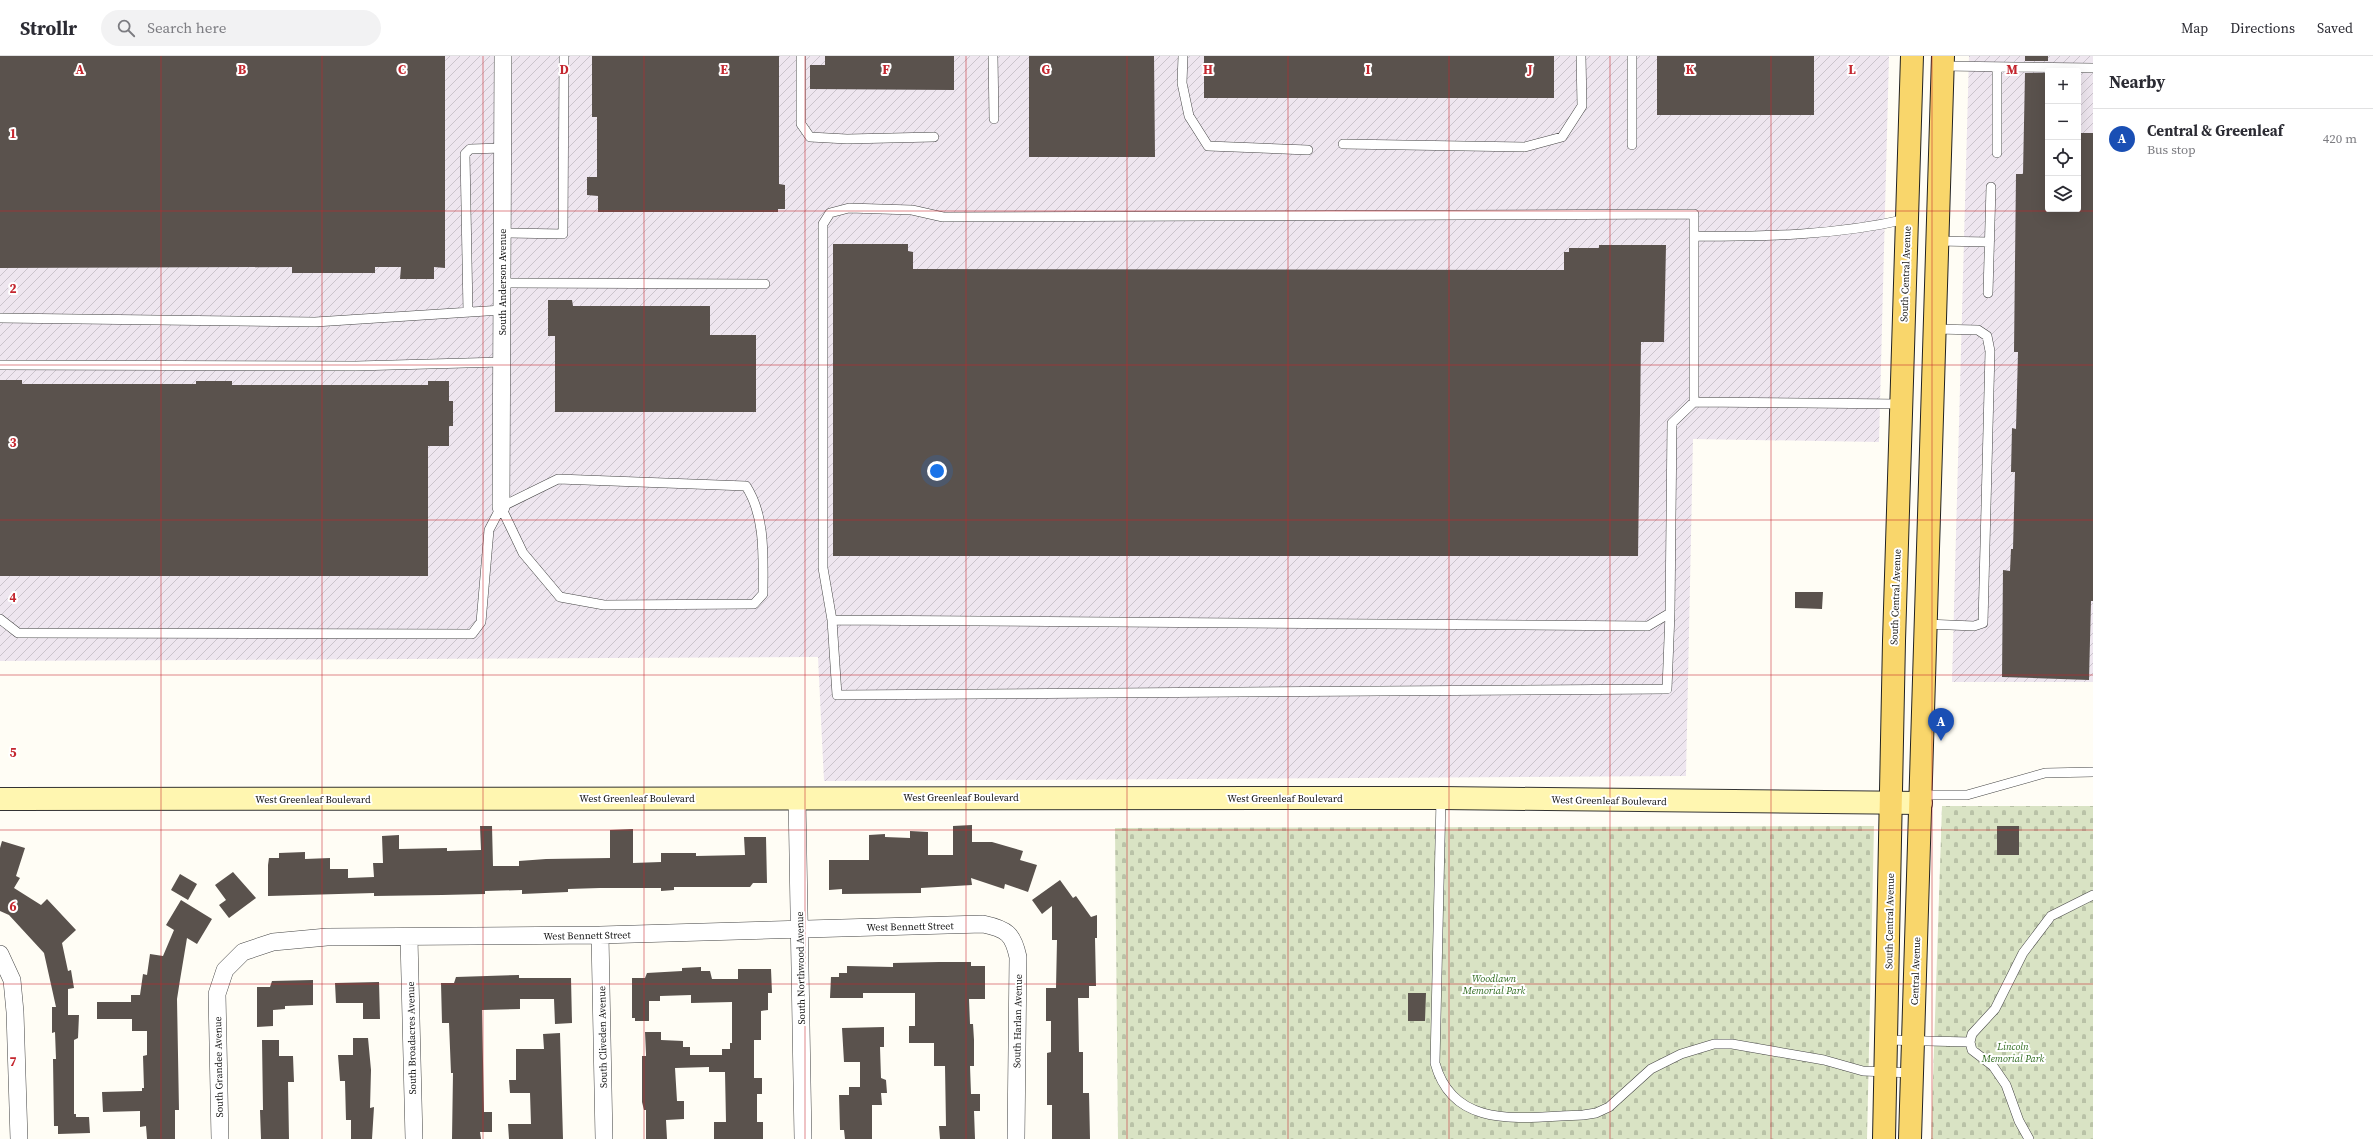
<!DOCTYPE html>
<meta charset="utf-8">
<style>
:root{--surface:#fff;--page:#f2f2f3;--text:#2b2b33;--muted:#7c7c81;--line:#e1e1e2;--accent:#c4262e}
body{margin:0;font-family:"Source Serif 4",serif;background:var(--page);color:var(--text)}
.controls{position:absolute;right:12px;top:12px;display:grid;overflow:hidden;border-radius:4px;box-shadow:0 4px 16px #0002}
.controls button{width:36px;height:36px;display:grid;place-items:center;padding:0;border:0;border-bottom:1px solid var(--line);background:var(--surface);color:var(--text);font:20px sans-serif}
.you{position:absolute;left:937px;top:415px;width:14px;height:14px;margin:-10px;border:3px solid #fff;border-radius:50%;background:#1a73e8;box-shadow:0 0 0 6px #1a73e833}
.badge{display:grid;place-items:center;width:26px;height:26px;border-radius:50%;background:var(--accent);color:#fff;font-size:13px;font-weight:700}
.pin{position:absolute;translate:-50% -33px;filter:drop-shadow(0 1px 2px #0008)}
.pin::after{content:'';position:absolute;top:21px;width:14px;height:12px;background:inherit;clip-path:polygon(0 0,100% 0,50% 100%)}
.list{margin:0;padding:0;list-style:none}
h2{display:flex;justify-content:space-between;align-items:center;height:52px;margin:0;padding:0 16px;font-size:17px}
h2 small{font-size:13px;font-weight:400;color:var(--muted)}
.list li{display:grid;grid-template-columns:26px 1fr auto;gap:12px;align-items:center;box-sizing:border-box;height:60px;padding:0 16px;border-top:1px solid var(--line)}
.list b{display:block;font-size:15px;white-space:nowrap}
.list p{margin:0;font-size:13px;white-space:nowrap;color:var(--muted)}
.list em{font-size:13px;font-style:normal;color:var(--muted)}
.icon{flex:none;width:22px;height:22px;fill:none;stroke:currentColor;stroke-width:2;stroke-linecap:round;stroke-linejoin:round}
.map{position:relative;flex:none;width:2093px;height:1083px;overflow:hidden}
header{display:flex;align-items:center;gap:24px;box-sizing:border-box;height:56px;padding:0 20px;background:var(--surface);border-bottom:1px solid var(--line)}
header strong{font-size:19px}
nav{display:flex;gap:22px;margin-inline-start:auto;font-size:14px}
.search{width:280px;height:36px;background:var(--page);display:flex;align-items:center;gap:10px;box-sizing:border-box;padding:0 14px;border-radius:22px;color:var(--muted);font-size:15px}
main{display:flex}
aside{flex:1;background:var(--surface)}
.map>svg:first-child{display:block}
</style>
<header>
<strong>Strollr</strong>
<div class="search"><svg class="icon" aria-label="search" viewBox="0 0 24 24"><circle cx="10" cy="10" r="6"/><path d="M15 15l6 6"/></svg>Search here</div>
<nav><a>Map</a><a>Directions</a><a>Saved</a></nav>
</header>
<main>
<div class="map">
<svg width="2093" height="1083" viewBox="0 0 2093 1083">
<defs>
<pattern id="industrial-furrows" width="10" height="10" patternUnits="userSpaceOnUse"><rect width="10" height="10" fill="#eee6ef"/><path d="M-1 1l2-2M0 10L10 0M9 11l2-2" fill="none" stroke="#cbc4cc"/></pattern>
<pattern id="cemetery-stones" width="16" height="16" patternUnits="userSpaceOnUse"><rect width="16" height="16" fill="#d9e3c4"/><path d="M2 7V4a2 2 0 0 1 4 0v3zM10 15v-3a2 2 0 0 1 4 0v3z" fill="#b9c2a7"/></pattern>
</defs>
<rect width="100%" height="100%" fill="#fffdf5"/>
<path fill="url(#industrial-furrows)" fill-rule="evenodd" d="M0,0H1889L1879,386L1693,383L1686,720L824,725L818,601L0,605Z
M1969,0H2093V626H1952ZM2048,15H2078V153H2048Z"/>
<path fill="url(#cemetery-stones)" d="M1942,750H2093V1083H1931Z
M1874,770L1867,1083H1118L1115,772Z"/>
<path fill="#5a524d" d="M0,0H445V212L434,211V223H400L401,211H375V217H292V211L0,212Z
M592,0H779V128L785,129V153H778V156H598V140L587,139V121H597V61H592Z
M825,0H954V34L810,33V9H825Z
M1029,0H1154L1155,101H1029Z
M1204,0H1554V42H1204Z
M1657,0H1814V59H1657Z
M2025,0H2048V5H2025Z
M2025,17H2048V153H2078V77H2093V545H2091L2089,624L2002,621L2003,514L2010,515L2011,493H2013L2015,416H2011L2012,372L2016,373L2018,296H2014L2016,118H2023Z
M833,188H908V195L913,196V213L1564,214V196H1569V192H1599V189H1666L1664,286H1641L1638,500H833Z
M548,244H572L573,250H710V279H756V356H555V280H548Z
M0,324H22V328H196V325H232V329H428V325H449V345H453V370H449V390H428V520H0Z
M1795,536H1823L1822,553L1795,552Z
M972,769V786H992L1023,795L1020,804L1037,809L1028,836L1005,828L1004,833L971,822L972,829L921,832V837L842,838V833L829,834V804H869V779L885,778V781L910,782V775L928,776V799H953V770Z
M480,770H492L493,810H519V805L546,803L610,802V774L633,773V807L661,806V797H696V800L745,799L744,781H766L767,827H753L750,831H674V834L661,835V832H600L568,833V836L522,838V834L485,835V838L442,839L374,840V837L268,840V809L269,802H279V797L305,796V803L330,802V813H348V822L374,821L373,807H383L382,780L399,779V793L447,792V795L481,794Z
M1997,770H2019V799H1997Z
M2,785L25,792L16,820L20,822L14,832L41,849L47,843L76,874L62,887L68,915L71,914L74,932L68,933V959H79L78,982L74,984V1058H76V1061H89L90,1077L58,1078V1070H54L53,1003H56L55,976L52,977V951H56L44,897L9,859L0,855V792Z
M233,816L256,842L229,862L219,849L226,844L215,829Z
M180,818L197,828L188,844L171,834Z
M1060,824L1073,842L1076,840L1091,861L1097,859V882H1095L1096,930H1089V942H1078L1079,996H1083V1037H1089L1090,1083H1052V1049H1047V997L1051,996V965H1046V932H1056L1057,884H1052V850L1042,858L1032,844Z
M181,844L212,863L197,888L187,882L180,924L177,943L179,1054H175V1083H147L146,1070L140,1071V1055L103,1056L102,1036L142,1035V1032H144L143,1000L147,999V975H132V963H97V946H131V939H140L143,918L147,919L150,898L163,900L174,874L166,869Z
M939,906H971V910H985V943H969L970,968H973L974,984V1010H970L971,1038H980V1055H974L975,1083H940L939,1070H946L945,1010H934V987H909V970H915V937H863V942H830L831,921H839V917H847V910L893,911V907Z
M701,911V915H710L712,923H738V913H771L772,937H768V954L761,955V984H754V1022H762V1038H757V1066H763V1083H714V1066H726L725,1016H709V1011L675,1012L677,1045H684V1063L666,1064L667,1083H646V1054H644L642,1046V1000H646V998L645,976H661V984L683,985V991H690V999H722V993H730V987H732V946L691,947V939L660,940V945H649V965H635V962H632V922H645L647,917L682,915V912Z
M519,919V922H571L572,967L555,968L554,943H520V953L482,954L484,1056H492V1076H480L481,1083H452L453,1017H451L449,967H442L441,927H454L456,921Z
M313,924V949L285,950V953L273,954V970L257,971V931H270L272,925Z
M379,926L380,963H363V947H336L335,927Z
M1408,937H1426L1425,965H1408Z
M884,971V991H880L881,1022L886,1024L887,1037H881L882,1049H872V1083H845L844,1074H840L839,1039H849V1031H860V1006H844L842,972Z
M560,977L563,1083H509L508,1068H531L530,1037H510L509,1024H516V993H544L543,978Z
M353,982H368L371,1014L370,1052L374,1051L372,1083H351V1064H346L345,1025H340L338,999H353Z
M262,984H279V1000H293L294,1026H288L289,1083H261L260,1054H263Z"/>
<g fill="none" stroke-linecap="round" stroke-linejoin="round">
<g stroke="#444" stroke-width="10">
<path id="lane" d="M801,0V68L810,81L847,83L934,81
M993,0L994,63
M1183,0L1182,27L1189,60L1208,90L1308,94
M1632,0V89
M1942,10L2093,12
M1343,88L1525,91L1562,81L1582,50L1581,0
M1997,97V11
M502,177L563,178L564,0
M1694,180C1765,181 1838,179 1907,163
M1937,185L1989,186
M502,227L765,228
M1988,237L1991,131
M468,256L465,98L470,93L503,92
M0,262L315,266L502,254
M0,309L356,310L502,306
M1694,346V158L943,161L912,154L849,152L830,157L823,168V512L832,564L1648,570L1670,557L1672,367L1694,346L1901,348
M0,563L18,577L472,578L481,566L489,474L501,451L558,423L746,430C766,461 763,502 763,538L754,548L604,549L560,541L523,497L501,451
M832,564L837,639L1667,633L1670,557
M1926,568L1974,570L1983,567L1990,295L1987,280L1978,274L1935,273
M1921,739H1967L2045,717L2093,716
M1441,742L1435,1007C1454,1077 1527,1060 1583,1059L1596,1057L1609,1051L1651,1013L1681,998L1714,988H1732L1824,1004L1863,1015L1912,1017
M1886,984L1970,986
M2029,1083L2019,1065L2006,1029L1993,1010L1972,994L1970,986L1972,978L1995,953L2023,897L2051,860L2093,839"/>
</g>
<g stroke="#444" stroke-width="18">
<path id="street" d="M501,451L503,0
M797,741L803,1083
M600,879L604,1083
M409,882L414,1083
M0,898L12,924L15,956L19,1083
M220,1083L217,938L225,914L243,896L273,886L327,881L600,879L983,868C1007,873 1013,878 1018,901L1016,1083"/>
</g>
<g stroke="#333" stroke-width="24">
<path id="secondary" d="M0,743L1441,742L1921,747"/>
</g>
<g stroke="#222" stroke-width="24">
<path id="primary" d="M1884,1083L1894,585L1912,0
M1910,1083L1943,0"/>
</g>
<use href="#lane" stroke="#fff" stroke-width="9"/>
<use href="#street" stroke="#fff" stroke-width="17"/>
<use href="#secondary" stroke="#fff6b0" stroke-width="22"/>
<use href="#primary" stroke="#f9d66b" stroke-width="22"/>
</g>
<path fill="none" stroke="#c4262e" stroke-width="1" stroke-opacity="0.55" d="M161,0V1083M322,0V1083M483,0V1083M644,0V1083M805,0V1083M966,0V1083M1127,0V1083M1288,0V1083M1449,0V1083M1610,0V1083M1771,0V1083M1932,0V1083M0,155H2093M0,309H2093M0,464H2093M0,619H2093M0,774H2093M0,928H2093"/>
<g text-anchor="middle" stroke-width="4" stroke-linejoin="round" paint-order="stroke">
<g font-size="10" fill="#111" stroke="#fff">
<text transform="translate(1905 218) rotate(-88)" y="4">South Central Avenue</text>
<text transform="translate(502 226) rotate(-90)" y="4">South Anderson Avenue</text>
<text transform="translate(1895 541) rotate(-88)" y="4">South Central Avenue</text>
<text x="961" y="745">West Greenleaf Boulevard</text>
<text x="637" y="746">West Greenleaf Boulevard</text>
<text x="1285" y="746">West Greenleaf Boulevard</text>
<text x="313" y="747">West Greenleaf Boulevard</text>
<text transform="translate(1609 744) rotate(1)" y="4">West Greenleaf Boulevard</text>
<text transform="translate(1889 865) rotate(-89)" y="4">South Central Avenue</text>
<text transform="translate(910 870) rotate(-1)" y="4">West Bennett Street</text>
<text transform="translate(587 879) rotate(-1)" y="4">West Bennett Street</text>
<text transform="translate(800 912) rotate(-91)" y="4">South Northwood Avenue</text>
<text transform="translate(1915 915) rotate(-88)" y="4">Central Avenue</text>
<text transform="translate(1017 965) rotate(-89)" y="4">South Harlan Avenue</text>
<text transform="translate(602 981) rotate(-91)" y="4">South Cliveden Avenue</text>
<text transform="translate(411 982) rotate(-91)" y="4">South Broadacres Avenue</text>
<text transform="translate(218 1011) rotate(-91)" y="4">South Grandee Avenue</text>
</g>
<g font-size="10" font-style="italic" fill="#2f6b1f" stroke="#fff">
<text x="1494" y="926">Woodlawn<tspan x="1494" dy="12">Memorial Park</tspan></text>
<text x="2013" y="994">Lincoln<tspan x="2013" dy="12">Memorial Park</tspan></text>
</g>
</g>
<g font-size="13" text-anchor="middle" font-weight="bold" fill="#c4262e" stroke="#fff" stroke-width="4" stroke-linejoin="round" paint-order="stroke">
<text x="80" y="18">A</text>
<text x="242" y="18">B</text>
<text x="402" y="18">C</text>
<text x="564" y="18">D</text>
<text x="724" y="18">E</text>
<text x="886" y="18">F</text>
<text x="1046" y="18">G</text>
<text x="1208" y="18">H</text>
<text x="1368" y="18">I</text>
<text x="1530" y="18">J</text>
<text x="1690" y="18">K</text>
<text x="1852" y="18">L</text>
<text x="2012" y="18">M</text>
<text x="13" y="82">1</text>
<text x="13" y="237">2</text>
<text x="13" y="391">3</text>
<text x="13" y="546">4</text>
<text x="13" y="701">5</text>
<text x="13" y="855">6</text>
<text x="13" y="1010">7</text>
</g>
</svg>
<div class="controls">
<button>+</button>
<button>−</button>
<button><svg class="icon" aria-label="locate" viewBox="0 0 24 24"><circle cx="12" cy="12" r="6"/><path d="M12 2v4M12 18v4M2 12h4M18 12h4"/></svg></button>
<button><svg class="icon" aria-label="layers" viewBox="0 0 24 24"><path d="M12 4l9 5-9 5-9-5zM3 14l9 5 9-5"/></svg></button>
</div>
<div class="you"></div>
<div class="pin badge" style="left:1941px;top:685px;background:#1a4fb4">A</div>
</div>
<aside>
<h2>Nearby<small></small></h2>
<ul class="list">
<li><span class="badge" style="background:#1a4fb4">A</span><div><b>Central &amp; Greenleaf</b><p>Bus stop</p></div><em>420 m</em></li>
</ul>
</aside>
</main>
